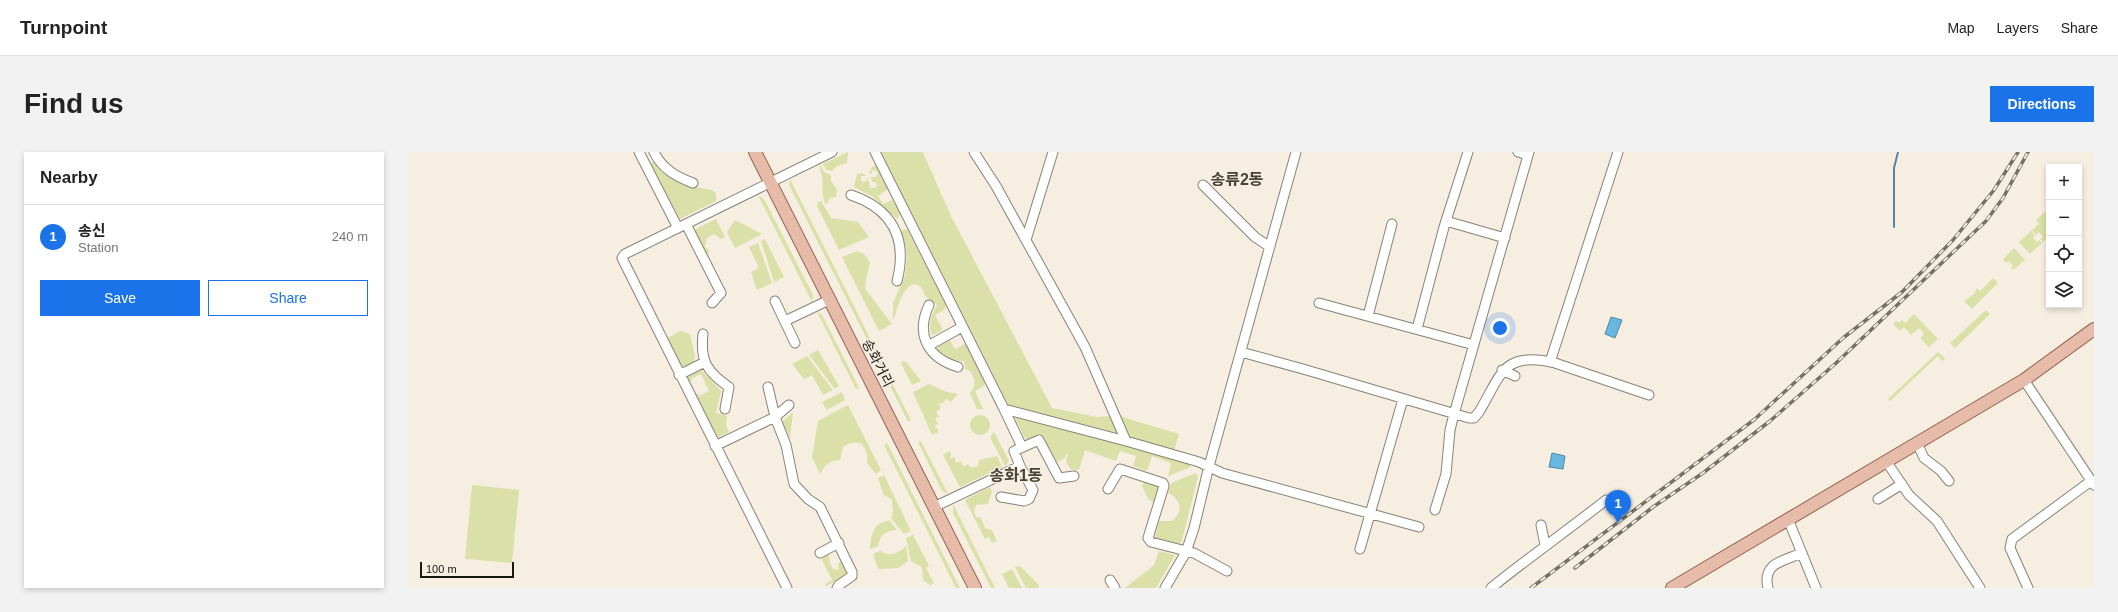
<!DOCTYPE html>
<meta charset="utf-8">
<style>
:root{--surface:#fff;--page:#f2f2f2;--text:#222;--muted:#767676;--line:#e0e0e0;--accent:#1a73e8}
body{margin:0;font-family:Arial,"Noto Sans KR",sans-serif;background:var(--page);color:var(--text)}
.controls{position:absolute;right:12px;top:12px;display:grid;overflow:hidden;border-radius:0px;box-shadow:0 2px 6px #0003}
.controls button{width:36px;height:36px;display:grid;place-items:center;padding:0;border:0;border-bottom:1px solid var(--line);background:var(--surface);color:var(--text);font:20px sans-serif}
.scale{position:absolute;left:12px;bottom:10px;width:94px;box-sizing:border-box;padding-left:4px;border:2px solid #1a1713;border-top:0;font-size:11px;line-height:14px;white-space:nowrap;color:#1a1713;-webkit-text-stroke:3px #f6eee0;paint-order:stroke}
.you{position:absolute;left:1092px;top:176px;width:14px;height:14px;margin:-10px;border:3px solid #fff;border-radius:50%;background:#1a73e8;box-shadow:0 0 0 6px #1a73e833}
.badge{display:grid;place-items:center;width:26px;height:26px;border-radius:50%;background:var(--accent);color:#fff;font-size:13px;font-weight:700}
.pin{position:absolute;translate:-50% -33px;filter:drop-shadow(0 1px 2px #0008)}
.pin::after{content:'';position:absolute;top:21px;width:14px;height:12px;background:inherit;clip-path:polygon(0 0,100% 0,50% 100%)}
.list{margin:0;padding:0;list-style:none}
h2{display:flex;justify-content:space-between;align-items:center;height:52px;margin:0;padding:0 16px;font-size:17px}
h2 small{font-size:13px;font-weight:400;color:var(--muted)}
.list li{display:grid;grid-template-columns:26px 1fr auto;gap:12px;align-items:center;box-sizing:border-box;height:64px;padding:0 16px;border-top:1px solid var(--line)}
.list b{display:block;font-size:15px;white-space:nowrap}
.list p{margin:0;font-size:13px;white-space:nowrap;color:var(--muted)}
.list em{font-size:13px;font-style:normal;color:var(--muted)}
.actions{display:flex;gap:8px;padding:12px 16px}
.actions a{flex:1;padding:9px 0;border:1px solid var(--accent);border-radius:0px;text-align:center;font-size:14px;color:var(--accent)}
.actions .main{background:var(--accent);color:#fff}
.icon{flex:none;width:22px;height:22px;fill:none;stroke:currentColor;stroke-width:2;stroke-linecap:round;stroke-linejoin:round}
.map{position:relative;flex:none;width:1686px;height:436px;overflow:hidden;border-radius:0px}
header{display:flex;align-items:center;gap:24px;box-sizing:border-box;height:56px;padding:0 20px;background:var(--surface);border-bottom:1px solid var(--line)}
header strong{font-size:19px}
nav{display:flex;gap:22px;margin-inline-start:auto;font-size:14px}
.intro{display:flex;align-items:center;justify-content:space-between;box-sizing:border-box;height:96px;padding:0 24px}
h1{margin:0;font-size:28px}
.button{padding:10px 18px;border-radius:0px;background:var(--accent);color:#fff;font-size:14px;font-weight:700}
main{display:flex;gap:24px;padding:0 24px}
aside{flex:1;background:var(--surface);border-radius:0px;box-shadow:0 2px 6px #0003}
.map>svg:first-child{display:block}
</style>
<header>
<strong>Turnpoint</strong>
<nav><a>Map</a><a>Layers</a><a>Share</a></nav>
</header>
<div class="intro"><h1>Find us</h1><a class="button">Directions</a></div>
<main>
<aside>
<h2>Nearby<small></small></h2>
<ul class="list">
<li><span class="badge">1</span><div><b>송신</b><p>Station</p></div><em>240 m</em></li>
</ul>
<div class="actions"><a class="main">Save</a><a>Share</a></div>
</aside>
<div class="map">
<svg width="1686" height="436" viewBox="0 0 1686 436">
<rect width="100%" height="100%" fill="#f6eee0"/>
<path fill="#dbdfa8" d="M440,0L439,11L429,14L424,19L418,18L415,12Z
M473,0H516L515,1L543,64L644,256L689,265L704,264L710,281L601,254Z
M244,10H246C257,21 268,30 284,34C292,37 301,35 308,41V49L272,67L243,13Z
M468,13L480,37L470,44L475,52L484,48L493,61L489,67L465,45L446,35L449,22L453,21L459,24H453V29L457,30L460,26L462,36H468L469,32L464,29L462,25H468L470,20L465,18L463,22H461L463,16Z
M411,14H413L416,20L423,23V29L429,38L428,45L422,46L418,53C411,38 418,30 411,14Z
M382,27L480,222L477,223L381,33Z
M350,43L356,47L405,143L404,150Z
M413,49L423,66L450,70L461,85L431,98L409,54L410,50Z
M1639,58L1641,84L1635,90L1632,87L1635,85L1631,80L1628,83L1624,78L1631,72L1628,68Z
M308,67L317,85L313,87L306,82L299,86L297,94L301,99L299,105L286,78Z
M327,68L354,82L327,96L319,80Z
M499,77L538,153L536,158L527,163L535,178L524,183C519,172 524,163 529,153C526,150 519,147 517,143C515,140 516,138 513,135C498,122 488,158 486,168L485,166V151L497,124L499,105L494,81V78Z
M1623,79L1627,83L1625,86L1629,90L1631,88L1634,91L1622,102L1611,90Z
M357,87L376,125L366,130L353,89Z
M350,91L364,131L349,138L343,120L351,116L341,95Z
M1606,96L1617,108L1605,118L1603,116L1605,114L1601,109L1598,111L1595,107Z
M449,99L456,102L462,110L457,133L458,138L484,172L471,179L434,105Z
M1585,126L1590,131L1564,157L1556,149L1566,142L1569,136L1572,139Z
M1578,158L1582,162L1547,196L1542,191Z
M409,160L414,163L451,236L448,237Z
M1506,162L1530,187L1521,195L1512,186L1516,182L1511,176L1503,183L1496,175L1492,179L1485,172L1488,169L1491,171L1494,168L1497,171Z
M272,179L282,182L287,204L286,210L273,215L259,189L260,186Z
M542,188L547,197L557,192L559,193L577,229L576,234L567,239L575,257H569L562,241C569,233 567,227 562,219L557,217L556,209L545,208L530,199V195Z
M410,198L431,234L427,237L401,203Z
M1530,200L1537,206L1534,209L1530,204L1482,249L1480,247Z
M399,204L425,238L415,243L404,223L396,227L384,212Z
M494,209L498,210L513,229L504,233L493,211Z
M293,218L313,239L308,261L319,264L318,273L321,280L311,285L307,284L287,243L290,241L291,244L301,239L293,222L283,227L284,229H280V225Z
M482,227L503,268L500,270L479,228Z
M521,232L539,240L550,242L543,250L538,247L535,251L531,252L533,256L528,260L531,265L527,266L530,272L526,275L530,277V280L524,283L505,240Z
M434,240L437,248L419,258L414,250Z
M440,253L473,318L468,322L459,311C461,294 451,284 435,295L432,308C421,308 417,313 412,322L404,305L410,269Z
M385,260L382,286L374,270Z
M562 273a10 10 0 1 1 20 0a10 10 0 1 1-20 0Z
M611,264L760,305L780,312L783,315L760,324L763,311L744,304L739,319L725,314L728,304L712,299L708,309L677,298L671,318L662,317L658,309L660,302H658L657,306L649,310L634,283L621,287L617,286L607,266Z
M711,264L771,282L766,299L723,286L719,283Z
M586,280L601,309L597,314L582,285Z
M513,289L540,342L534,339L510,290Z
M479,291L552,436H548L476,293Z
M541,299L543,302L542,306L547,305L548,311L553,309L555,314H557L560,312L563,316L570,314L571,308L589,304L594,315L552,335L535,303Z
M788,321L790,325L773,392L749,386L747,384L751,369H764C776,360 773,347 760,341L763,331Z
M476,323L503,379L496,382L483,366L485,359L484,348L475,342L470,326Z
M737,327L751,334L747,350L741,348L734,334Z
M64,333L111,338L104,411L57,407Z
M582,335L584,340L580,352L568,353L566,359L568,365L573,366L577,376L584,378L589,389L584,391L581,385L577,387L557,348Z
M545,352L587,436H583L545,361Z
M481,368L489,378C478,378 472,383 470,394L462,397C462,390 464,377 471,372C473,370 478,370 481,368Z
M505,383L521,414L518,416L526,431L522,433L515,428L514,415L503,409L498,386Z
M498,394L500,409L490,416L470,417L465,402L472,399C482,405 490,402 498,394Z
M751,399L767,403L748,436H717L746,413Z
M421,402V409L425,417L431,418L430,411L435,409L441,423L418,434L417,432L424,428L413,406Z
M612,414L631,433L630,436H618L607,415Z
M604,417L614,436H601L594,422Z"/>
<path fill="#67b7e0" stroke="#5087a2" d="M1203,165L1214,168L1207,186L1197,182Z
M1144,301L1157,304L1155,317L1141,315Z"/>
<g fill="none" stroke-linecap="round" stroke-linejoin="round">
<path stroke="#5087a2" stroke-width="2" d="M1486,75V16L1490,0"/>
<g stroke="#898276" stroke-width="11">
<path id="minor" d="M231,0L270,76
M246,0C254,17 269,25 285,31
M467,0L596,257L718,289L791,310L814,321L1011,375
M566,0L588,34L677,195L718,289
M1110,0L1120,3
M795,33L847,85L862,95
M443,43C484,57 500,86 489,129
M1038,69L1097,86
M278,72L313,141L304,151
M618,88L645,0
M367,149L387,191
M911,151L1066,193
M521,153C507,183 520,206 550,215
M960,164L984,72
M377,169L421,148
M1009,177L1036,75L1060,0
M295,182C292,209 299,220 321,235L317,257
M520,194L554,175
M833,200L895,217L1061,266H1066L1071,260C1093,224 1094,198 1147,211L1241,243
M1142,210L1210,0
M1094,218L1107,224
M271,223L297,210
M1616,228L1686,333
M360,235L367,265L378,293L386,332L400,347L412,355L444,420V424L431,433L429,436
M596,257L614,295
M1509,291L1516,306L1533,319L1541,329
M307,294L367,265L381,253
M1478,309L1501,343L1529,369L1572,436
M700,337L712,317L755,331L756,334L740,386L743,390L786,401L819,419
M593,345L616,349L621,347L625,338L612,314
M1470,347L1494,332
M526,355L612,314L606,299L631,288L651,326L666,324
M1027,358L1038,322L1042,278L1046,262L1121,0
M1380,367L1408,436
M1133,373L1137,393
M952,397L995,247
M412,401L431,391
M702,428L707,436
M379,436L214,106L217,102L424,0
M757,436L778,400L786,376L801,314L888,0
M1083,436C1120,406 1160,378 1198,348
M1360,436C1354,411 1375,409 1394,401
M1620,436L1602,396L1604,387L1683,329"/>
</g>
<g stroke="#94644f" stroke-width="14">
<path id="major" d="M347,0L567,436
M1264,436L1616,228L1686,177"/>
</g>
<use href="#minor" stroke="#fff" stroke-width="9"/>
<use href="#major" stroke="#e6bba9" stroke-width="12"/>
<g stroke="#757067" stroke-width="3.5">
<path id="rail" d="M1167,416L1245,355L1295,321L1362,269L1427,212L1578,69L1595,46L1620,0
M1123,436L1347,267L1435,186L1494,140L1545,88L1586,38L1610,0"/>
</g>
<use href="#rail" stroke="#f6eee0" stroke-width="2" stroke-dasharray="6" stroke-linecap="butt"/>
</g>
<g text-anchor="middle" stroke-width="3" stroke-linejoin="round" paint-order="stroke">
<g font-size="14" fill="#1a1713" stroke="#f6eee0">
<text transform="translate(470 211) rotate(63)" y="5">송화거리</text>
</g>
<g font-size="16" font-weight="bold" fill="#484237" stroke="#f6eee0">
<text x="829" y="33">송류2동</text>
<text x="608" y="329">송화1동</text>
</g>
</g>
</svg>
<div class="controls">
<button>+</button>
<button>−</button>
<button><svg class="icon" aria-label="locate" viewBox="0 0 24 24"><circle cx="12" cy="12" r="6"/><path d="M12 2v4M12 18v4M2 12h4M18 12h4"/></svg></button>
<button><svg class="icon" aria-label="layers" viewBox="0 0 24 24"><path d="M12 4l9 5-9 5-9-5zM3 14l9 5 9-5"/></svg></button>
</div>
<div class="scale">100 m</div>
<div class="you"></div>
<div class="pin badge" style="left:1210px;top:371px">1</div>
</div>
</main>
